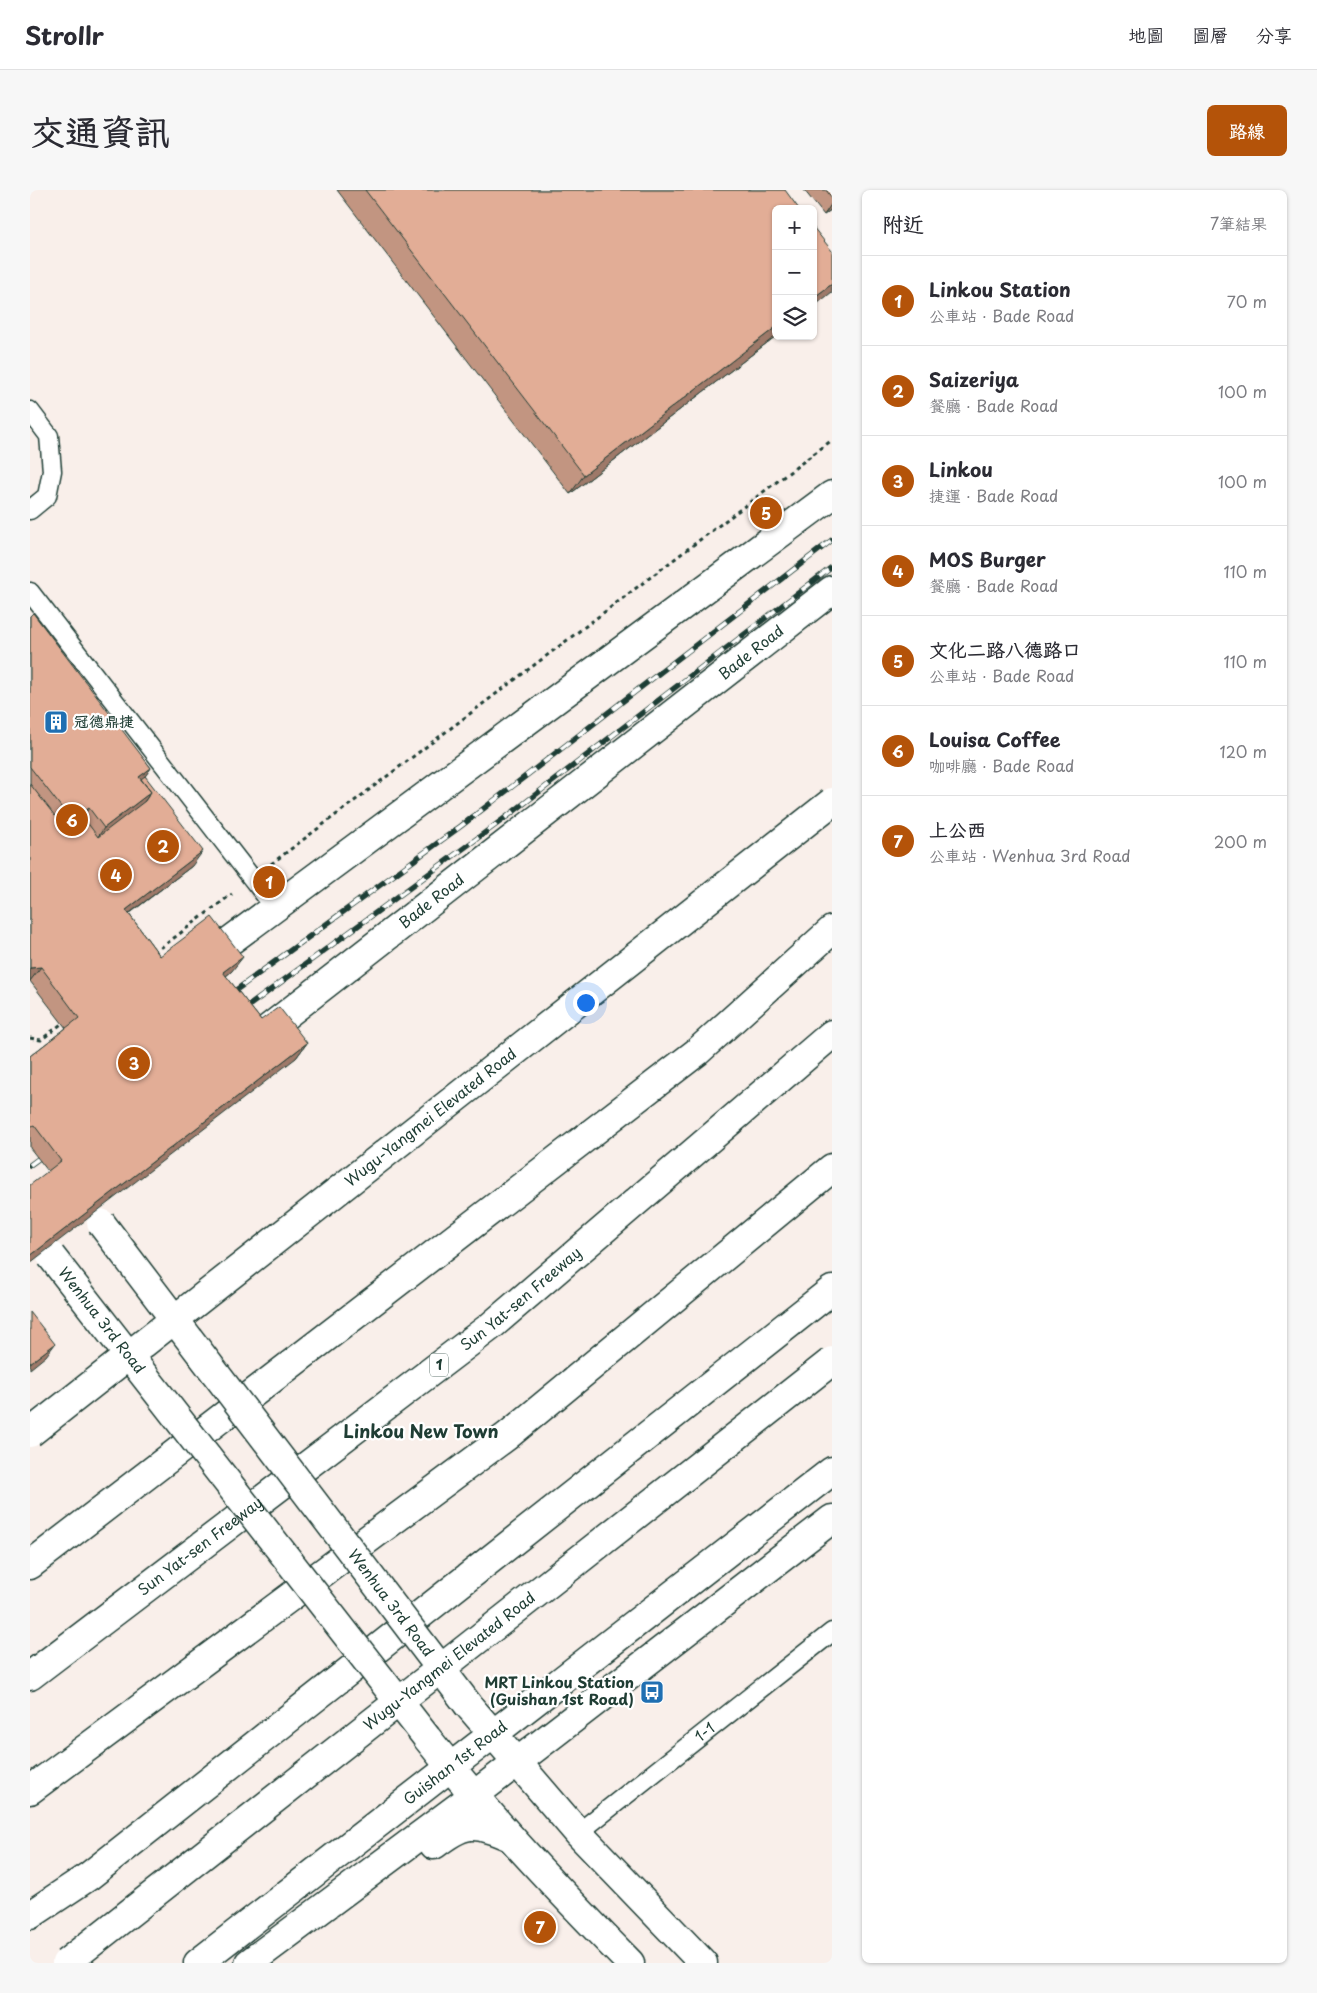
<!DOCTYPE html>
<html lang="zh-TW">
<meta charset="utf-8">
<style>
:root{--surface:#fff;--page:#f7f7f7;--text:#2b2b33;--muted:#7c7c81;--line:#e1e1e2;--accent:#b45309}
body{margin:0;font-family:"Playpen Sans","LXGW WenKai TC",sans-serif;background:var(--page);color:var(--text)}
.controls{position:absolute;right:15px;top:15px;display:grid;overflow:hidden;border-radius:8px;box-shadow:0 1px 4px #0004}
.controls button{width:45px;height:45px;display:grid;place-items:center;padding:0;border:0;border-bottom:1px solid var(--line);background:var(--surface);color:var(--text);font:25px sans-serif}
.you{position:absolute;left:555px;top:812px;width:18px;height:18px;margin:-12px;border:4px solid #fff;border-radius:50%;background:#1a73e8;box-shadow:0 0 0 8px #1a73e833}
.badge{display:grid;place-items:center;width:32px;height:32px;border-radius:50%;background:var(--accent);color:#fff;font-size:16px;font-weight:700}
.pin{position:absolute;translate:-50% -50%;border:2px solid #fff;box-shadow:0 1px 5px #0006}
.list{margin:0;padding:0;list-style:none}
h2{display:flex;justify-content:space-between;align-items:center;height:65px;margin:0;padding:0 20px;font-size:21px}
h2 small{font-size:16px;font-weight:400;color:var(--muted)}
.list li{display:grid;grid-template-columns:32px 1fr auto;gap:15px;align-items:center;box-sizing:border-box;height:90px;padding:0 20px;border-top:1px solid var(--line)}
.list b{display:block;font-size:19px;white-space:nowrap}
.list p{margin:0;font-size:16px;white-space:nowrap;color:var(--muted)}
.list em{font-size:16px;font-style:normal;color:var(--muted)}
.icon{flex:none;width:28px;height:28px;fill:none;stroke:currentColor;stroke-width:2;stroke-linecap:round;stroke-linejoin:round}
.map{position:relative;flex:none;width:802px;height:1773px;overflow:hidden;border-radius:8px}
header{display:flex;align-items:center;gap:30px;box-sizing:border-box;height:70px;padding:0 25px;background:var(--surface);border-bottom:1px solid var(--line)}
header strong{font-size:24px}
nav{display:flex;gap:28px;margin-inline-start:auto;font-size:18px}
.intro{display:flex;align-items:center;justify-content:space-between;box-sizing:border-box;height:120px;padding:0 30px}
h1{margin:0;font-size:35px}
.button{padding:12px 22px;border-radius:8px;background:var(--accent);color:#fff;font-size:18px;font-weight:700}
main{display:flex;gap:30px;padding:0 30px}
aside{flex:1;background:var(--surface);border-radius:8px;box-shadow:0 1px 4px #0004}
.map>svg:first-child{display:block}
</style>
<header>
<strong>Strollr</strong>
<nav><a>地圖</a><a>圖層</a><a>分享</a></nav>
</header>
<div class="intro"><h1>交通資訊</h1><a class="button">路線</a></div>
<main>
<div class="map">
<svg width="802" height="1773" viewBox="0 0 802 1773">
<rect width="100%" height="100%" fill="#f9efea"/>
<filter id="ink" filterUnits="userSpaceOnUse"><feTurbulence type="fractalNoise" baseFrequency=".02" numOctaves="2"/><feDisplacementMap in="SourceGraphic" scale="10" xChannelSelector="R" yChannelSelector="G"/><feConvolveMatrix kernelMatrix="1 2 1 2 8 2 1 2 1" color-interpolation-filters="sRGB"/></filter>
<g filter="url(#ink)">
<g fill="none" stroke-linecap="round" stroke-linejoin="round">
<g stroke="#1f3d34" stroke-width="21">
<g id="lane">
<path d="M0,221L19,246L22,281L17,306L0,320"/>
<path d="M0,402L245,718"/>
<path id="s1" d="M548,1643L802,1442"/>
</g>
</g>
<g stroke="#1f3d34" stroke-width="31">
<g id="secondary">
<path d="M170,773L802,305"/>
<path id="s2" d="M225,849L802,400"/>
<path d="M439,1516L548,1643L673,1773"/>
<path d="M397,1548C460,1628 529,1701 600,1773"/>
<path d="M404,1655C435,1631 444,1631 480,1647"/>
<path id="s3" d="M168,1773L802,1281"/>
<path d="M219,1773L443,1606L802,1329"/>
</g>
</g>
<g stroke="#1f3d34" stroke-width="31">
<g id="highway">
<path d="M0,1375L667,862L802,740"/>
<path id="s4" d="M0,1486L461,1136L802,844"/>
<path d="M0,1600L477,1246L802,978"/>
<path d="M0,1725L59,1686L802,1100"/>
</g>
</g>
<path stroke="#1f3d34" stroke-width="3" stroke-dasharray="4 4" stroke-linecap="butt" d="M241,674L802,250
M124,763L202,704
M0,848L11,850L35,831"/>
<use href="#lane" stroke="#fff" stroke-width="18"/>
<use href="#secondary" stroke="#fff" stroke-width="28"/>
<use href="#highway" stroke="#fff" stroke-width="28"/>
<g stroke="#1f3d34" stroke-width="5.5">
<path id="rail" d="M195,808L431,636L802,350
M209,823L479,625L802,377
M0,975L19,961"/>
</g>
<use href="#rail" stroke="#fff" stroke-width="4" stroke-dasharray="11" stroke-linecap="butt"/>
<g stroke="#1f3d34" stroke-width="31" stroke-linecap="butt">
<g id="secondary-bridge">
<path id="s5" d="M71,1033L439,1516"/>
<path id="s6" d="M21,1066L397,1548"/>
</g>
</g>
<g stroke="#1f3d34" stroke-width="31" stroke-linecap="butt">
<g id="highway-bridge">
<path id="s7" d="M0,1243L802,612"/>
<path id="s8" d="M36,1773L802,1171"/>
</g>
</g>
<use href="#secondary-bridge" stroke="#fff" stroke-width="28"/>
<use href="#highway-bridge" stroke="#fff" stroke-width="28"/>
</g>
<path fill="#c29581" stroke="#1f3d34" d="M307,0H755L746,19V146L540,304Z
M774,0H802V19L794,25Z
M0,426L121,578L115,586L162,676L99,724L130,766L202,781L196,786L231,830L277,853L266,868L18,981L0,958V866L36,838L0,791Z"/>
<path fill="#9e7969" stroke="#1f3d34" d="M802,13V19L794,25Z
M802,94V102L783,117V108Z
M746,137V146L540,304L554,285Z
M121,578L106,599L109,587Z
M121,602L105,625L58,661L74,638Z
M59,618L42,641L25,655L42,631Z
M173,661L162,676L85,734L96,720Z
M213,767L202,781L183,797L193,782Z
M11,777L0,791V778Z
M277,853L266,868L0,1073V1066Z
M25,1154L16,1166L0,1179V1173Z"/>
<path fill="#e2ad96" stroke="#1f3d34" d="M335,0H755L769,19H746V137L554,285Z
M796,0H802V8Z
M783,37L802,61V94L783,108Z
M3,423L121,578L109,587L121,602L74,638L59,618L42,631L0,577V426Z
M115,586L173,661L96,720L130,766L182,727L213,767L193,782L231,830L249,817L277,853L0,1066V995L31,971L4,935L0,937V866L49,828L11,777L0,778V594L36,640L53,627L68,647L115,611L121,602L111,589Z
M0,1122L25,1154L0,1173Z"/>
</g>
<defs>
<g id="building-square" transform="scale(1.25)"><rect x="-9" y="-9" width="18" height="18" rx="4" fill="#1f6fb2" stroke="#fff"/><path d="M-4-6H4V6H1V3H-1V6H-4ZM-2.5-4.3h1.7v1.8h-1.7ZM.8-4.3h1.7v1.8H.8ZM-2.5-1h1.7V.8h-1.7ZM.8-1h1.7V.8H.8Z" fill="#fff"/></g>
<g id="bus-square" transform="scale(1.25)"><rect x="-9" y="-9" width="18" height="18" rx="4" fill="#1f6fb2" stroke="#fff"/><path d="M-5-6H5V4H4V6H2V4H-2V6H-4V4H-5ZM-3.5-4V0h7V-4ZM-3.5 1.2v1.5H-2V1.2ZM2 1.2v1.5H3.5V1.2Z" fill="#fff"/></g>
</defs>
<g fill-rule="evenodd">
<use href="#building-square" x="26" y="532"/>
<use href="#bus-square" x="622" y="1502"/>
</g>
<g text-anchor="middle" stroke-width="4.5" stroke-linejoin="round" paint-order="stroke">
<rect fill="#fff" stroke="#627771" stroke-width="1" x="400" y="1163.5" width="18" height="23" rx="4"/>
<g font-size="14" font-weight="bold" fill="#1f3d34">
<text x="409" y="1180">1</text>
</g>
<g font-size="15" fill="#1f3d34" stroke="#fff">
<text dy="5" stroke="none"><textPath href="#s2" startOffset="629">Bade Road</textPath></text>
<text dy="5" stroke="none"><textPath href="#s2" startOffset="224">Bade Road</textPath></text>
<text dy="5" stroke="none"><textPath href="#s7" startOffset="510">Wugu-Yangmei Elevated Road</textPath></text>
<text dy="5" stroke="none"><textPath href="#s4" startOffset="619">Sun Yat-sen Freeway</textPath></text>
<text dy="5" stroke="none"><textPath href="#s6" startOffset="82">Wenhua 3rd Road</textPath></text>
<text dy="5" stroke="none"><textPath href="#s4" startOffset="214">Sun Yat-sen Freeway</textPath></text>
<text dy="5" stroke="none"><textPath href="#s5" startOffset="478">Wenhua 3rd Road</textPath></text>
<text dy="5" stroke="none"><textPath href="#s8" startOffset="488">Wugu-Yangmei Elevated Road</textPath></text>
<text dy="5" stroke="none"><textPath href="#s1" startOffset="162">1-1</textPath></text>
<text dy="5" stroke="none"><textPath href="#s3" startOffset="326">Guishan 1st Road</textPath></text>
</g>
<g font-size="15" font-weight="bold" fill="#1f3d34" stroke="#fff" text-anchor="start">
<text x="44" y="537">冠德鼎捷</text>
<text x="604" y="1498" text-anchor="end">MRT Linkou Station<tspan x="604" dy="17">(Guishan 1st Road)</tspan></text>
</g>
<g font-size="18" font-weight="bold" fill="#1f3d34" stroke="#fff">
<text x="391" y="1248">Linkou New Town</text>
</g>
</g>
</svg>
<div class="controls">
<button>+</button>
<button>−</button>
<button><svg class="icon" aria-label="layers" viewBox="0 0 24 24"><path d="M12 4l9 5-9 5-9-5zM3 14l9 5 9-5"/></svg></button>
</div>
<div class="you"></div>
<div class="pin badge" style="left:239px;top:692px">1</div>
<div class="pin badge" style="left:133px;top:656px">2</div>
<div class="pin badge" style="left:104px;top:873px">3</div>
<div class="pin badge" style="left:86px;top:685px">4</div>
<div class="pin badge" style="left:736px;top:323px">5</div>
<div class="pin badge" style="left:42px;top:630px">6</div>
<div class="pin badge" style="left:510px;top:1737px">7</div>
</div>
<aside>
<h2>附近<small>7筆結果</small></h2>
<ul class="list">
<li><span class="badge">1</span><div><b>Linkou Station</b><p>公車站 · Bade Road</p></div><em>70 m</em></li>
<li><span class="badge">2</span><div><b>Saizeriya</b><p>餐廳 · Bade Road</p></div><em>100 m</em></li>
<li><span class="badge">3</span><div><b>Linkou</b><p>捷運 · Bade Road</p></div><em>100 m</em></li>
<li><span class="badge">4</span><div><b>MOS Burger</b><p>餐廳 · Bade Road</p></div><em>110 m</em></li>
<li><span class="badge">5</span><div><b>文化二路八德路口</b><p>公車站 · Bade Road</p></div><em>110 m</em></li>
<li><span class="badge">6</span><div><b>Louisa Coffee</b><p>咖啡廳 · Bade Road</p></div><em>120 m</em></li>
<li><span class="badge">7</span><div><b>上公西</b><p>公車站 · Wenhua 3rd Road</p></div><em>200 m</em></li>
</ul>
</aside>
</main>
